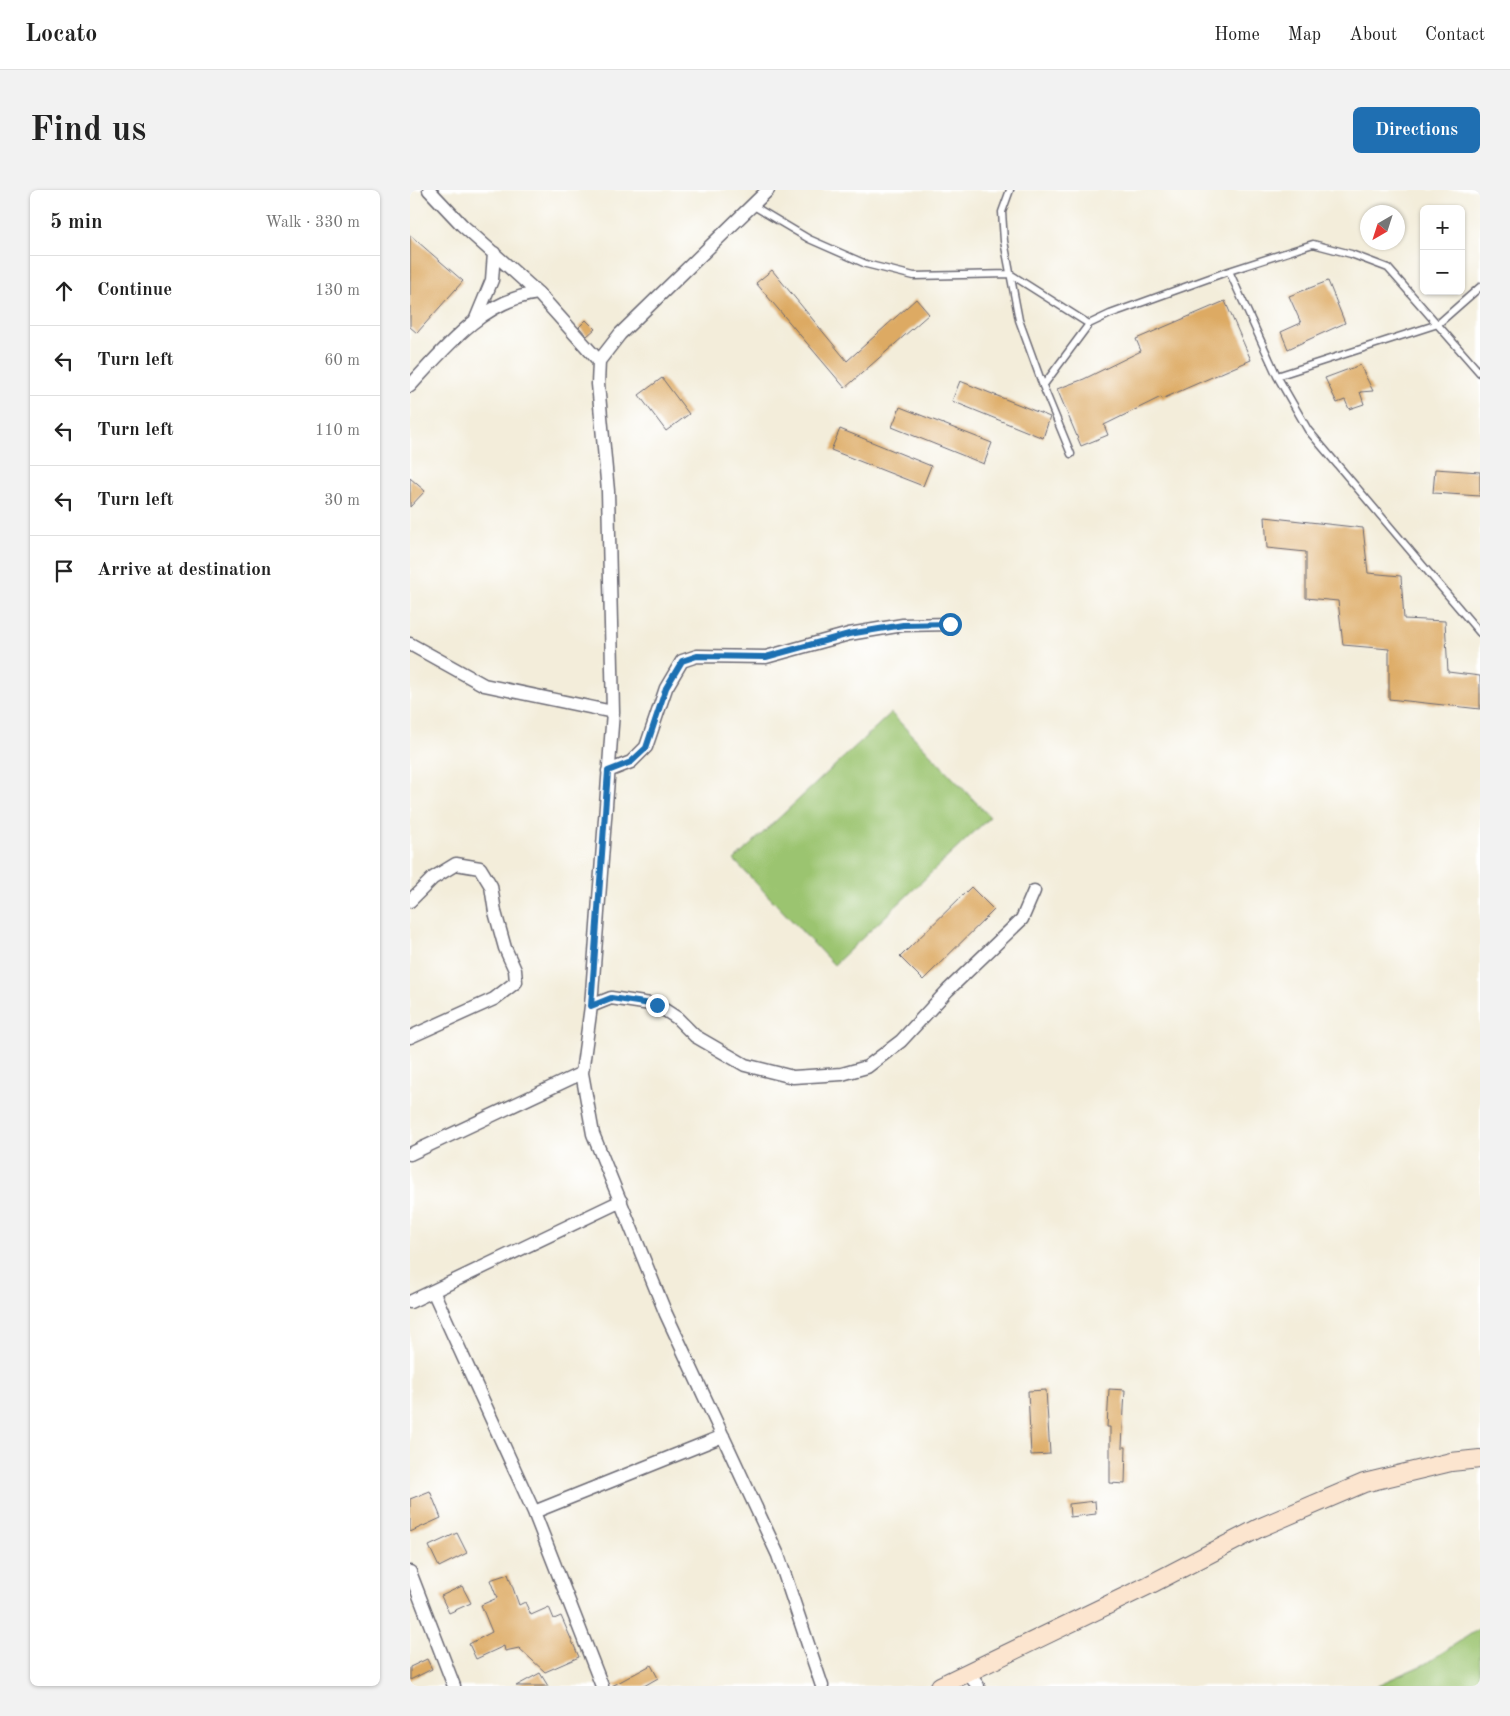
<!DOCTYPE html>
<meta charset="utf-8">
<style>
:root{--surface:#fff;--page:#f2f2f2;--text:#222;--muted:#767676;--line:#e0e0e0;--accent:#1f6fb2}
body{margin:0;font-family:"Old Standard TT",serif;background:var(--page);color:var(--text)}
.controls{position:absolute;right:15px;top:15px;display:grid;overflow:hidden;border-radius:8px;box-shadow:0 1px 4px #0004}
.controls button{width:45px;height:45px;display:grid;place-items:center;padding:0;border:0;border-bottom:1px solid var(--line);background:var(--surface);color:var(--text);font:25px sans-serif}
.compass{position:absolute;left:950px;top:15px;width:45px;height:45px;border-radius:50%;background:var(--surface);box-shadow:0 1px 4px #0004;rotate:219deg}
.stop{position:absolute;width:15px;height:15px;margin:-11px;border:4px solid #1f6fb2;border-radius:50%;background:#fff}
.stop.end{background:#1f6fb2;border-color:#fff;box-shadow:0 1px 5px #0008}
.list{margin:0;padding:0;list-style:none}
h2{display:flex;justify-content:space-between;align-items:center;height:65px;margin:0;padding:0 20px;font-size:21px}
h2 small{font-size:16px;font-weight:400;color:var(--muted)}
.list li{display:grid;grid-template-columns:32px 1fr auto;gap:15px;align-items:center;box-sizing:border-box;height:70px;padding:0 20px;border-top:1px solid var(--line)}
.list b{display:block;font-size:19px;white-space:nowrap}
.list em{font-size:16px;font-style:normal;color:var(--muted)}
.icon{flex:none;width:28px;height:28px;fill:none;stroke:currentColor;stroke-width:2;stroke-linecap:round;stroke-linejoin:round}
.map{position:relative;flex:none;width:1070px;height:1496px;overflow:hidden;border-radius:8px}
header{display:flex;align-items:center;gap:30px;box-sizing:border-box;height:70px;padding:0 25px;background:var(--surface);border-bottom:1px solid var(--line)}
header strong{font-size:24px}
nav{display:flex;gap:28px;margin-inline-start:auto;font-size:18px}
.intro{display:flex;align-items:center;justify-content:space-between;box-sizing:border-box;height:120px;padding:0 30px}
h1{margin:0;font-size:35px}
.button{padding:12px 22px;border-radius:8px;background:var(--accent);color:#fff;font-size:18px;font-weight:700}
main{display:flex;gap:30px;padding:0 30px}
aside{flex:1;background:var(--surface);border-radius:8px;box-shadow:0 1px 4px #0004}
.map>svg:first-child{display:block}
</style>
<header>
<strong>Locato</strong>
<nav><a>Home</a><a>Map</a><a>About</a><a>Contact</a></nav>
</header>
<div class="intro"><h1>Find us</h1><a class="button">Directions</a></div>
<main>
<aside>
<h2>5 min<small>Walk · 330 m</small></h2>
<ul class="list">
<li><svg class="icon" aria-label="ahead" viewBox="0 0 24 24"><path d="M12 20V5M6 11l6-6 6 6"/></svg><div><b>Continue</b></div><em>130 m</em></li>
<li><svg class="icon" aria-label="left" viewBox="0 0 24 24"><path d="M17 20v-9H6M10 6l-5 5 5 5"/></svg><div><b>Turn left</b></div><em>60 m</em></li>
<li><svg class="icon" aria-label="left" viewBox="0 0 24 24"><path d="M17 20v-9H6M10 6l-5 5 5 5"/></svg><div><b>Turn left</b></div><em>110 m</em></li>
<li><svg class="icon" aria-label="left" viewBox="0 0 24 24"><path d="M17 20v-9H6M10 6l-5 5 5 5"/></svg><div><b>Turn left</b></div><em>30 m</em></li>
<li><svg class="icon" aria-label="arrive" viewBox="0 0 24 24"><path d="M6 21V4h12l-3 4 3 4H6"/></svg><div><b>Arrive at destination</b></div></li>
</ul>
</aside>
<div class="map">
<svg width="1070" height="1496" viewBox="0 0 1070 1496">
<rect width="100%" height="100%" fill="#fff"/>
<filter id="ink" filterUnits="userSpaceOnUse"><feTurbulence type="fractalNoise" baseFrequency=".02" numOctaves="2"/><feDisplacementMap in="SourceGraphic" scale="10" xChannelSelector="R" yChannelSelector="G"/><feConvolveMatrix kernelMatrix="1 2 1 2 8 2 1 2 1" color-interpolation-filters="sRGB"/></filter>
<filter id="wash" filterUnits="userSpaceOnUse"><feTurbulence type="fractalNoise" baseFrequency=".0096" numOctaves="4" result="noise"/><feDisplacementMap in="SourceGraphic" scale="20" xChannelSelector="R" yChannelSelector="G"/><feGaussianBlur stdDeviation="1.12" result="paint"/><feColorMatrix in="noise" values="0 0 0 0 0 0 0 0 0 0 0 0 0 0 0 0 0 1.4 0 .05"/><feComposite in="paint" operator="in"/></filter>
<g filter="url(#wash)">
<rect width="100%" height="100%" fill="#f3edda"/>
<path fill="#9bc470" stroke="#5e7356" d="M481,523L580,627L424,775L324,670Z
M1070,1438V1496H965L1015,1474Z"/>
<g id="blocks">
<path fill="#ddaa64" d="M0,45L53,91L7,143L0,137Z
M362,80L437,171L506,109L519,124L435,198L346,93Z
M918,91L935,133L878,159L871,142L891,133L879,106Z
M815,111L841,170L752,209L751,207L694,235L698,245L671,256L647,199L674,189L731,161L726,149Z
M176,130L185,139L177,146L169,137Z
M950,175L963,201L950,202L954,214L939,219L935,210L927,213L915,188Z
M252,188L279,224L256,241L229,205Z
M550,191L640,227L633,248L542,211Z
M490,217L582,253L574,274L482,237Z
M430,239L521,276L513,296L421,260Z
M1025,279L1070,282V306L1023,303Z
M0,288L15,301L0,317Z
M855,327L953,338L958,383L991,386L994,429L1035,431L1038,482L1070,486V519L979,509V459L933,455L928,411L896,408V362L857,358Z
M561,697L584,720L513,790L490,767Z
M699,1199L715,1200L712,1257H716L715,1294L700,1293V1237H697Z
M636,1200L640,1264L621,1265L618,1201Z
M20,1301L31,1328L0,1342V1309Z
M685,1311L686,1324L660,1327L659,1314Z
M47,1343L57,1363L29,1377L19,1356Z
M98,1384L109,1415L115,1412L121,1425L139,1417L144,1429L151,1426L169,1467L135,1482L109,1458L95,1461L94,1456L66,1469L59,1454L82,1442L71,1415L87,1408L80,1390Z
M52,1396L61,1413L39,1423L31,1406Z
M17,1469L22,1479L0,1490V1477Z
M241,1475L248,1488L234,1496H202Z
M130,1483L138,1496H106Z"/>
</g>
</g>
<g filter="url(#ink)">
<use href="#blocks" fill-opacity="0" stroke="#6b6973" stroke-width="1"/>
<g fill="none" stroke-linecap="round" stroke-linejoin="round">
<g stroke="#6b6973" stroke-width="9">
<path id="lane" d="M600,0L592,22L594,51L609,130L633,196L661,264
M342,15L399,49L456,74L504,86L600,84L679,134
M819,81L867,186L898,240L1070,443
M867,186L1028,134L1070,97
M633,196L679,134L700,124L819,81L903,54L941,64L978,78L1070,183"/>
</g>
<g stroke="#6b6973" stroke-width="15">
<path id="street" d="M19,0L52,35L128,103L189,171
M358,0L210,144L189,171L188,194L198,301L203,522L181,816L172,883L183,944L256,1124L368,1365L412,1496
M65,131L82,90L84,63
M0,196C35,158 73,110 128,103
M0,454L74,495L203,522
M198,581L221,572L236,557L256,498L272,471L287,466L356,467L439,444L493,435L541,434
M0,711L23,688L46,674L70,678L81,696L85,722L95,758L105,780L106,792L84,809L0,847
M181,816L201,808L247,815L267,828L285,846L335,875L383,887L432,884L457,877L491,851L538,800L612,729L624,701
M0,964L172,883
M23,1101L124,1322L192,1496
M0,1112L211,1011
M124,1322L313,1246
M0,1382L44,1496
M558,1483L568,1496"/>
</g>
<g stroke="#6b6973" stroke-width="20">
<path id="secondary" d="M530,1496L739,1395L849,1338L954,1293L1041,1272L1070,1269"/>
</g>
<use href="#lane" stroke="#fff" stroke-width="6"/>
<use href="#street" stroke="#fff" stroke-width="12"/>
<use href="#secondary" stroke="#fce5cf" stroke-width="18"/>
</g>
</g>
<g fill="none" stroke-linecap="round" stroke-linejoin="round" filter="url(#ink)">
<path stroke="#1f6fb2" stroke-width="6" d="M247,815L201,808L181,816L198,581L221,572L236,558L256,498L272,471L287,466L356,467L439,444L493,435L540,434"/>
</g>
</svg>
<div class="controls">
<button>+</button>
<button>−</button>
</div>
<svg class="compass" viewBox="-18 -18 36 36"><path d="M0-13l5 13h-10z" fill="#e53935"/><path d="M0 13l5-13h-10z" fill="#767676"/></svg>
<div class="stop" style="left:540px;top:434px"></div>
<div class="stop end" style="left:247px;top:815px"></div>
</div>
</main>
